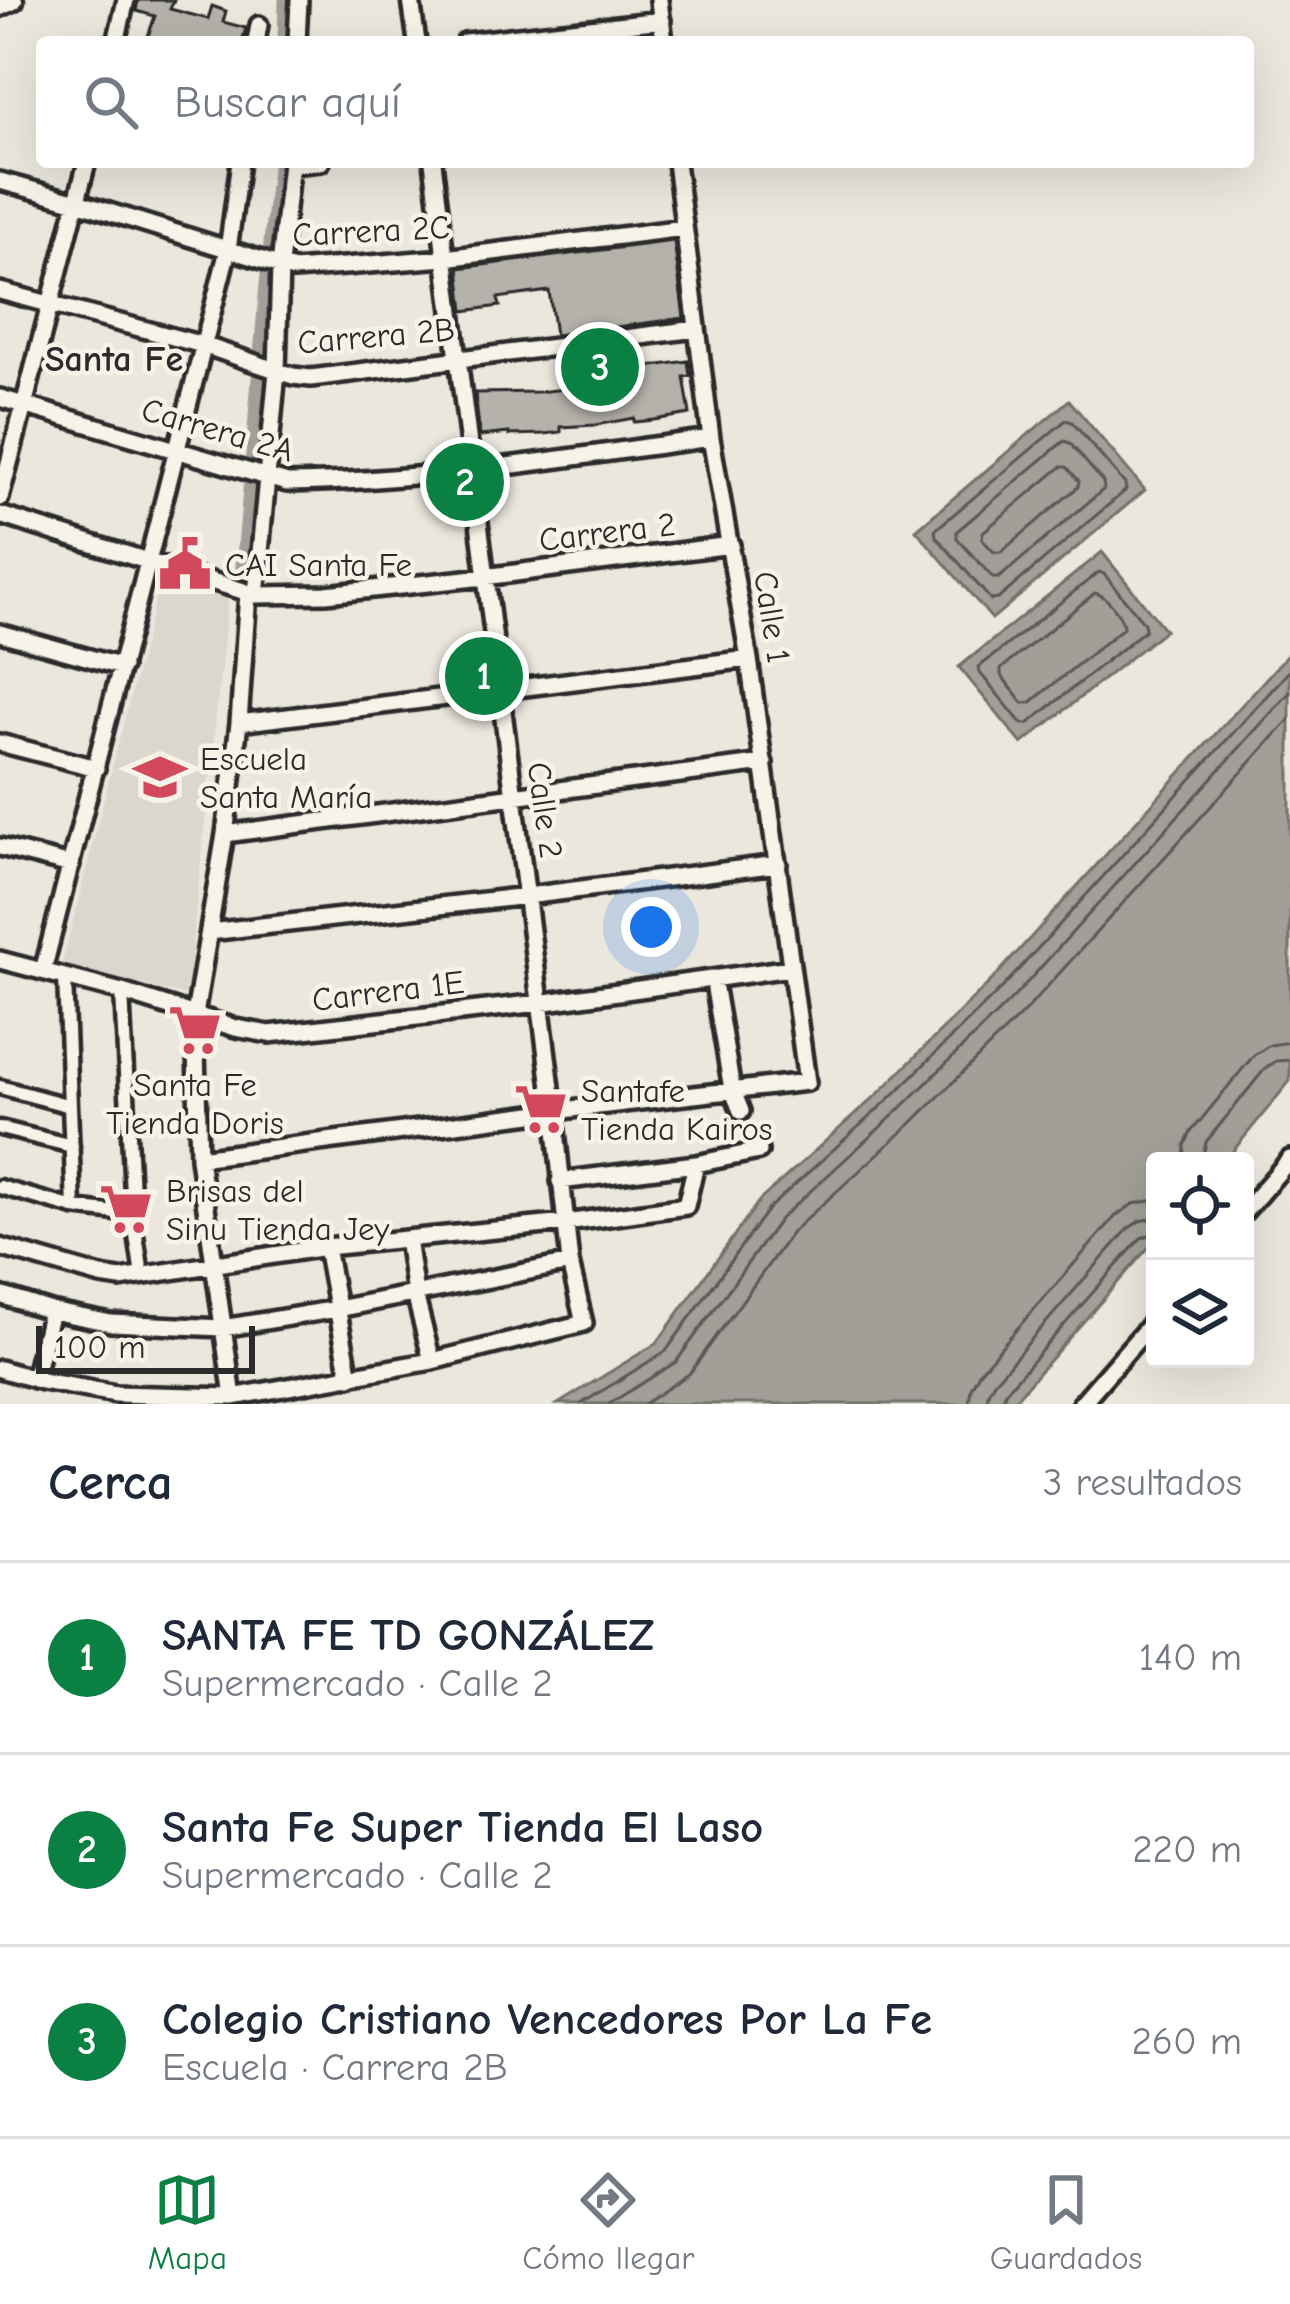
<!DOCTYPE html>
<html lang="es">
<meta charset="utf-8">
<style>
:root{--surface:#fff;--page:#f6f6f7;--text:#1f2937;--muted:#747a83;--line:#e0e1e3;--accent:#0b8043}
body{margin:0;font-family:"Comic Neue",sans-serif;background:var(--page);color:var(--text)}
.controls{position:absolute;right:36px;bottom:36px;display:grid;overflow:hidden;border-radius:12px;box-shadow:0 12px 48px #0002}
.controls button{width:108px;height:108px;display:grid;place-items:center;padding:0;border:0;border-bottom:3px solid var(--line);background:var(--surface);color:var(--text);font:60px sans-serif}
.scale{position:absolute;left:36px;bottom:30px;width:219px;box-sizing:border-box;padding-left:12px;border:6px solid #2b2b2b;border-top:0;font-size:33px;line-height:42px;white-space:nowrap;color:#2b2b2b;-webkit-text-stroke:9px #f7f3e8;paint-order:stroke}
.you{position:absolute;left:651px;top:927px;width:42px;height:42px;margin:-30px;border:9px solid #fff;border-radius:50%;background:#1a73e8;box-shadow:0 0 0 18px #1a73e833}
.badge{display:grid;place-items:center;width:78px;height:78px;border-radius:50%;background:var(--accent);color:#fff;font-size:39px;font-weight:700}
.pin{position:absolute;translate:-50% -50%;border:6px solid #fff;box-shadow:0 3px 12px #0006}
.list{margin:0;padding:0;list-style:none}
h2{display:flex;justify-content:space-between;align-items:center;height:156px;margin:0;padding:0 48px;font-size:51px}
h2 small{font-size:39px;font-weight:400;color:var(--muted)}
.list li{display:grid;grid-template-columns:78px 1fr auto;gap:36px;align-items:center;box-sizing:border-box;height:192px;padding:0 48px;border-top:3px solid var(--line)}
.list b{display:block;font-size:45px;white-space:nowrap}
.list p{margin:0;font-size:39px;white-space:nowrap;color:var(--muted)}
.list em{font-size:39px;font-style:normal;color:var(--muted)}
.icon{flex:none;width:66px;height:66px;fill:none;stroke:currentColor;stroke-width:2;stroke-linecap:round;stroke-linejoin:round}
.map{position:relative;flex:none;width:1290px;height:1404px;overflow:hidden}
.search{position:absolute;background:var(--surface);box-shadow:0 12px 48px #0002;left:36px;right:36px;top:36px;height:132px;display:flex;align-items:center;gap:30px;box-sizing:border-box;padding:0 42px;border-radius:12px;color:var(--muted);font-size:45px}
.sheet{height:732px;background:var(--surface)}
nav{display:flex;justify-content:space-around;align-items:center;box-sizing:border-box;height:168px;border-top:3px solid var(--line);background:var(--surface);font-size:33px;color:var(--muted)}
nav a{display:grid;justify-items:center;gap:6px}
nav .on{color:var(--accent)}
.map>svg:first-child{display:block}
</style>
<div class="map">
<svg width="1290" height="1404" viewBox="0 0 1290 1404">
<rect width="100%" height="100%" fill="#ebe7dd"/>
<filter id="ink" filterUnits="userSpaceOnUse"><feTurbulence type="fractalNoise" baseFrequency=".00833" numOctaves="2"/><feDisplacementMap in="SourceGraphic" scale="24" xChannelSelector="R" yChannelSelector="G"/><feConvolveMatrix kernelMatrix="1 2 1 2 8 2 1 2 1" color-interpolation-filters="sRGB"/></filter>
<g filter="url(#ink)">
<path fill="#dbd7ce" d="M162,572L229,590L187,996L62,964Z"/>
<path fill="#a29f98" stroke="#72716c" stroke-width="3" d="M1069,400L1145,490L992,619L916,530Z
M1102,552L1165,630L1022,744L959,667Z
M1290,652V1081L1225,1161H1155V1240L1011,1404H558L657,1343L759,1201L880,1092L994,978Z"/>
<g fill="none" stroke-linecap="round" stroke-linejoin="round">
<path stroke="#5b5957" stroke-width="3" d="M1066,420L1072,422L1125,484L1126,490L998,599L991,600L936,536L935,530Z
M1064,441L1070,443L1103,482L1104,489L999,578H993L957,538V531Z
M1061,467H1067L1079,481L1078,487L1001,552H994L982,539L983,532Z
M1099,572L1104,574L1144,623L1145,630L1028,724H1022L980,673L979,667Z
M1095,593C1106,595 1124,617 1123,628L1030,703H1023L1001,675V669Z
M1184,1161L1185,1145L1191,1132L1254,1055L1270,1045L1290,1042
M1202,1161L1206,1142L1264,1070L1276,1061L1290,1060
M581,1404L666,1351L768,1209L888,1100L1003,987L1290,670
M609,1404L676,1362L780,1219L898,1111L1014,997L1290,692
M644,1404L689,1374L793,1231L911,1124L1027,1009L1290,719
M969,1404L971,1388L980,1371L1116,1216L1133,1204L1155,1200
M987,1404L988,1393L994,1382L1129,1228L1140,1221L1155,1218
M1002,1404L1005,1392L1141,1238L1155,1233"/>
<path stroke="#a29f98" stroke-width="15" d="M285,42L286,0
M241,587C256,445 262,303 280,162"/>
</g>
<path fill="#b5b2ab" stroke="#2b2b2b" stroke-width="3" d="M138,0H174L170,9L208,19L212,6L226,11L223,22L246,28L242,42H146L155,16L136,11Z
M674,241L684,318L555,335L549,291L498,298L500,306L464,311L459,268Z
M688,361L690,376L684,377L690,414L654,420L634,422V418L595,425L561,427V432L545,434L509,435V433L480,436L475,393L538,392L573,388V384L625,378L626,385L648,382L646,367Z"/>
<g fill="none" stroke-linecap="round" stroke-linejoin="round">
<g stroke="#2b2b2b" stroke-width="21">
<path id="pedestrian" d="M65,977L74,1208
M122,992L133,1215L142,1275
M0,1087L70,1106
M0,1128L72,1146
M0,1187L74,1208L133,1215"/>
</g>
<g stroke="#2b2b2b" stroke-width="24">
<path id="minor" d="M411,0L417,42
M659,0L664,42
M116,42L126,0
M256,42L259,25
M297,42L299,0
M465,42L662,20
M291,165L321,162
M0,181L77,202L294,270L445,258L684,228
M0,291L203,345L293,376L311,378L696,329
M0,398L287,483C429,481 570,457 711,438
M0,498L87,162
M0,515L256,595L326,594L484,577L731,545
M256,595L277,371L280,266L291,162
M0,633L122,667
M239,723L749,659
M0,743L96,768
M225,834L764,763
M0,847L71,865
M209,932L527,896L778,864
M0,960L122,992L236,1028L269,1034L539,1003L790,968
M43,971L228,250L240,162
M715,989L732,1089L741,1111
M199,1158L554,1111L807,1082L749,659L711,438L676,162
M560,1181L696,1164L759,1151L756,1137
M1245,1211L1290,1159
M407,1239L415,1294L432,1361
M0,1247L101,1276L120,1279L326,1247L566,1223L686,1206L696,1164
M326,1247L350,1377
M0,1295L51,1311L111,1323L223,1328L337,1309L570,1263
M0,1369L42,1381L116,1394L233,1397L432,1361L584,1323L570,1263L554,1111L433,162
M34,1379L51,1311
M233,1397L199,1158L195,1015L225,834L239,723L248,593
M1081,1404L1155,1319"/>
</g>
<g stroke="#2b2b2b" stroke-width="27">
<path id="tertiary" d="M0,6L13,0"/>
</g>
<use href="#pedestrian" stroke="#f7f3e8" stroke-width="12"/>
<use href="#minor" stroke="#f7f3e8" stroke-width="15"/>
<use href="#tertiary" stroke="#f7f3e8" stroke-width="18"/>
</g>
</g>
<defs>
<g id="civic-bare" transform="scale(4.14)"><path d="M-.6-6.5H3V-4.5H.6V-3L4-1V1h2V6H-6V1h2V-1L-.6-3ZM-1.2 2.5V6h2.4V2.5Z" fill="#d1495b" stroke="#f7f3e8" stroke-width="2.5" paint-order="stroke"/></g>
<g id="school-bare" transform="scale(4.14)"><path d="M0-5L7-2L0 1L-7-2ZM-4 1L0 2.5L4 1V4Q0 6-4 4Z" fill="#d1495b" stroke="#f7f3e8" stroke-width="2.5" paint-order="stroke"/></g>
<g id="supermarket-bare" transform="scale(4.14)"><path d="M-6-5.5h2.5l.6 2H6L4.5 2H-2.5L-4.4-4H-6ZM-1.5 3.2a1.3 1.3 0 1 0 .1 0ZM3 3.2a1.3 1.3 0 1 0 .1 0Z" fill="#d1495b" stroke="#f7f3e8" stroke-width="2.5" paint-order="stroke"/></g>
</defs>
<g fill-rule="evenodd">
<use href="#civic-bare" x="185" y="564"/>
<use href="#school-bare" x="160" y="777"/>
<use href="#supermarket-bare" x="195" y="1030"/>
<use href="#supermarket-bare" x="541" y="1109"/>
<use href="#supermarket-bare" x="126" y="1209"/>
</g>
<g text-anchor="middle" stroke-width="9" stroke-linejoin="round" paint-order="stroke">
<g font-size="33" fill="#2b2b2b" stroke="#f7f3e8">
<text transform="translate(371 230) rotate(-3)" y="12">Carrera 2C</text>
<text transform="translate(376 335) rotate(-5)" y="12">Carrera 2B</text>
<text transform="translate(218 429) rotate(16)" y="12">Carrera 2A</text>
<text transform="translate(607 531) rotate(-7)" y="12">Carrera 2</text>
<text transform="translate(773 617) rotate(81)" y="12">Calle 1</text>
<text transform="translate(546 810) rotate(82)" y="12">Calle 2</text>
<text transform="translate(388 990) rotate(-7)" y="12">Carrera 1E</text>
</g>
<g font-size="33" fill="#2b2b2b" stroke="#f7f3e8" text-anchor="start">
<text x="225" y="576">CAI Santa Fe</text>
<text x="200" y="770">Escuela<tspan x="200" dy="38">Santa María</tspan></text>
<text x="195" y="1096" text-anchor="middle">Santa Fe<tspan x="195" dy="38">Tienda Doris</tspan></text>
<text x="581" y="1102">Santafe<tspan x="581" dy="38">Tienda Kairos</tspan></text>
<text x="166" y="1202">Brisas del<tspan x="166" dy="38">Sinu Tienda Jey</tspan></text>
</g>
<g font-size="36" font-weight="bold" fill="#2b2b2b" stroke="#f7f3e8">
<text x="114" y="371">Santa Fe</text>
</g>
</g>
</svg>
<div class="controls">
<button><svg class="icon" aria-label="locate" viewBox="0 0 24 24"><circle cx="12" cy="12" r="6"/><path d="M12 2v4M12 18v4M2 12h4M18 12h4"/></svg></button>
<button><svg class="icon" aria-label="layers" viewBox="0 0 24 24"><path d="M12 4l9 5-9 5-9-5zM3 14l9 5 9-5"/></svg></button>
</div>
<div class="scale">100 m</div>
<div class="you"></div>
<div class="pin badge" style="left:484px;top:676px">1</div>
<div class="pin badge" style="left:465px;top:482px">2</div>
<div class="pin badge" style="left:600px;top:367px">3</div>
<div class="search"><svg class="icon" aria-label="search" viewBox="0 0 24 24"><circle cx="10" cy="10" r="6"/><path d="M15 15l6 6"/></svg>Buscar aquí</div>
</div>
<section class="sheet">
<h2>Cerca<small>3 resultados</small></h2>
<ul class="list">
<li><span class="badge">1</span><div><b>SANTA FE TD GONZÁLEZ</b><p>Supermercado · Calle 2</p></div><em>140 m</em></li>
<li><span class="badge">2</span><div><b>Santa Fe Super Tienda El Laso</b><p>Supermercado · Calle 2</p></div><em>220 m</em></li>
<li><span class="badge">3</span><div><b>Colegio Cristiano Vencedores Por La Fe</b><p>Escuela · Carrera 2B</p></div><em>260 m</em></li>
</ul>
</section>
<nav>
<a class="on"><svg class="icon" aria-label="map" viewBox="0 0 24 24"><path d="M3 6l6-2 6 2 6-2v14l-6 2-6-2-6 2zM9 4v14M15 6v14"/></svg>Mapa</a>
<a><svg class="icon" aria-label="directions" viewBox="0 0 24 24"><path d="M12 3l9 9-9 9-9-9zM9 14v-3h6M13 9l2 2-2 2"/></svg>Cómo llegar</a>
<a><svg class="icon" aria-label="saved" viewBox="0 0 24 24"><path d="M7 4h10v16l-5-4-5 4z"/></svg>Guardados</a>
</nav>
